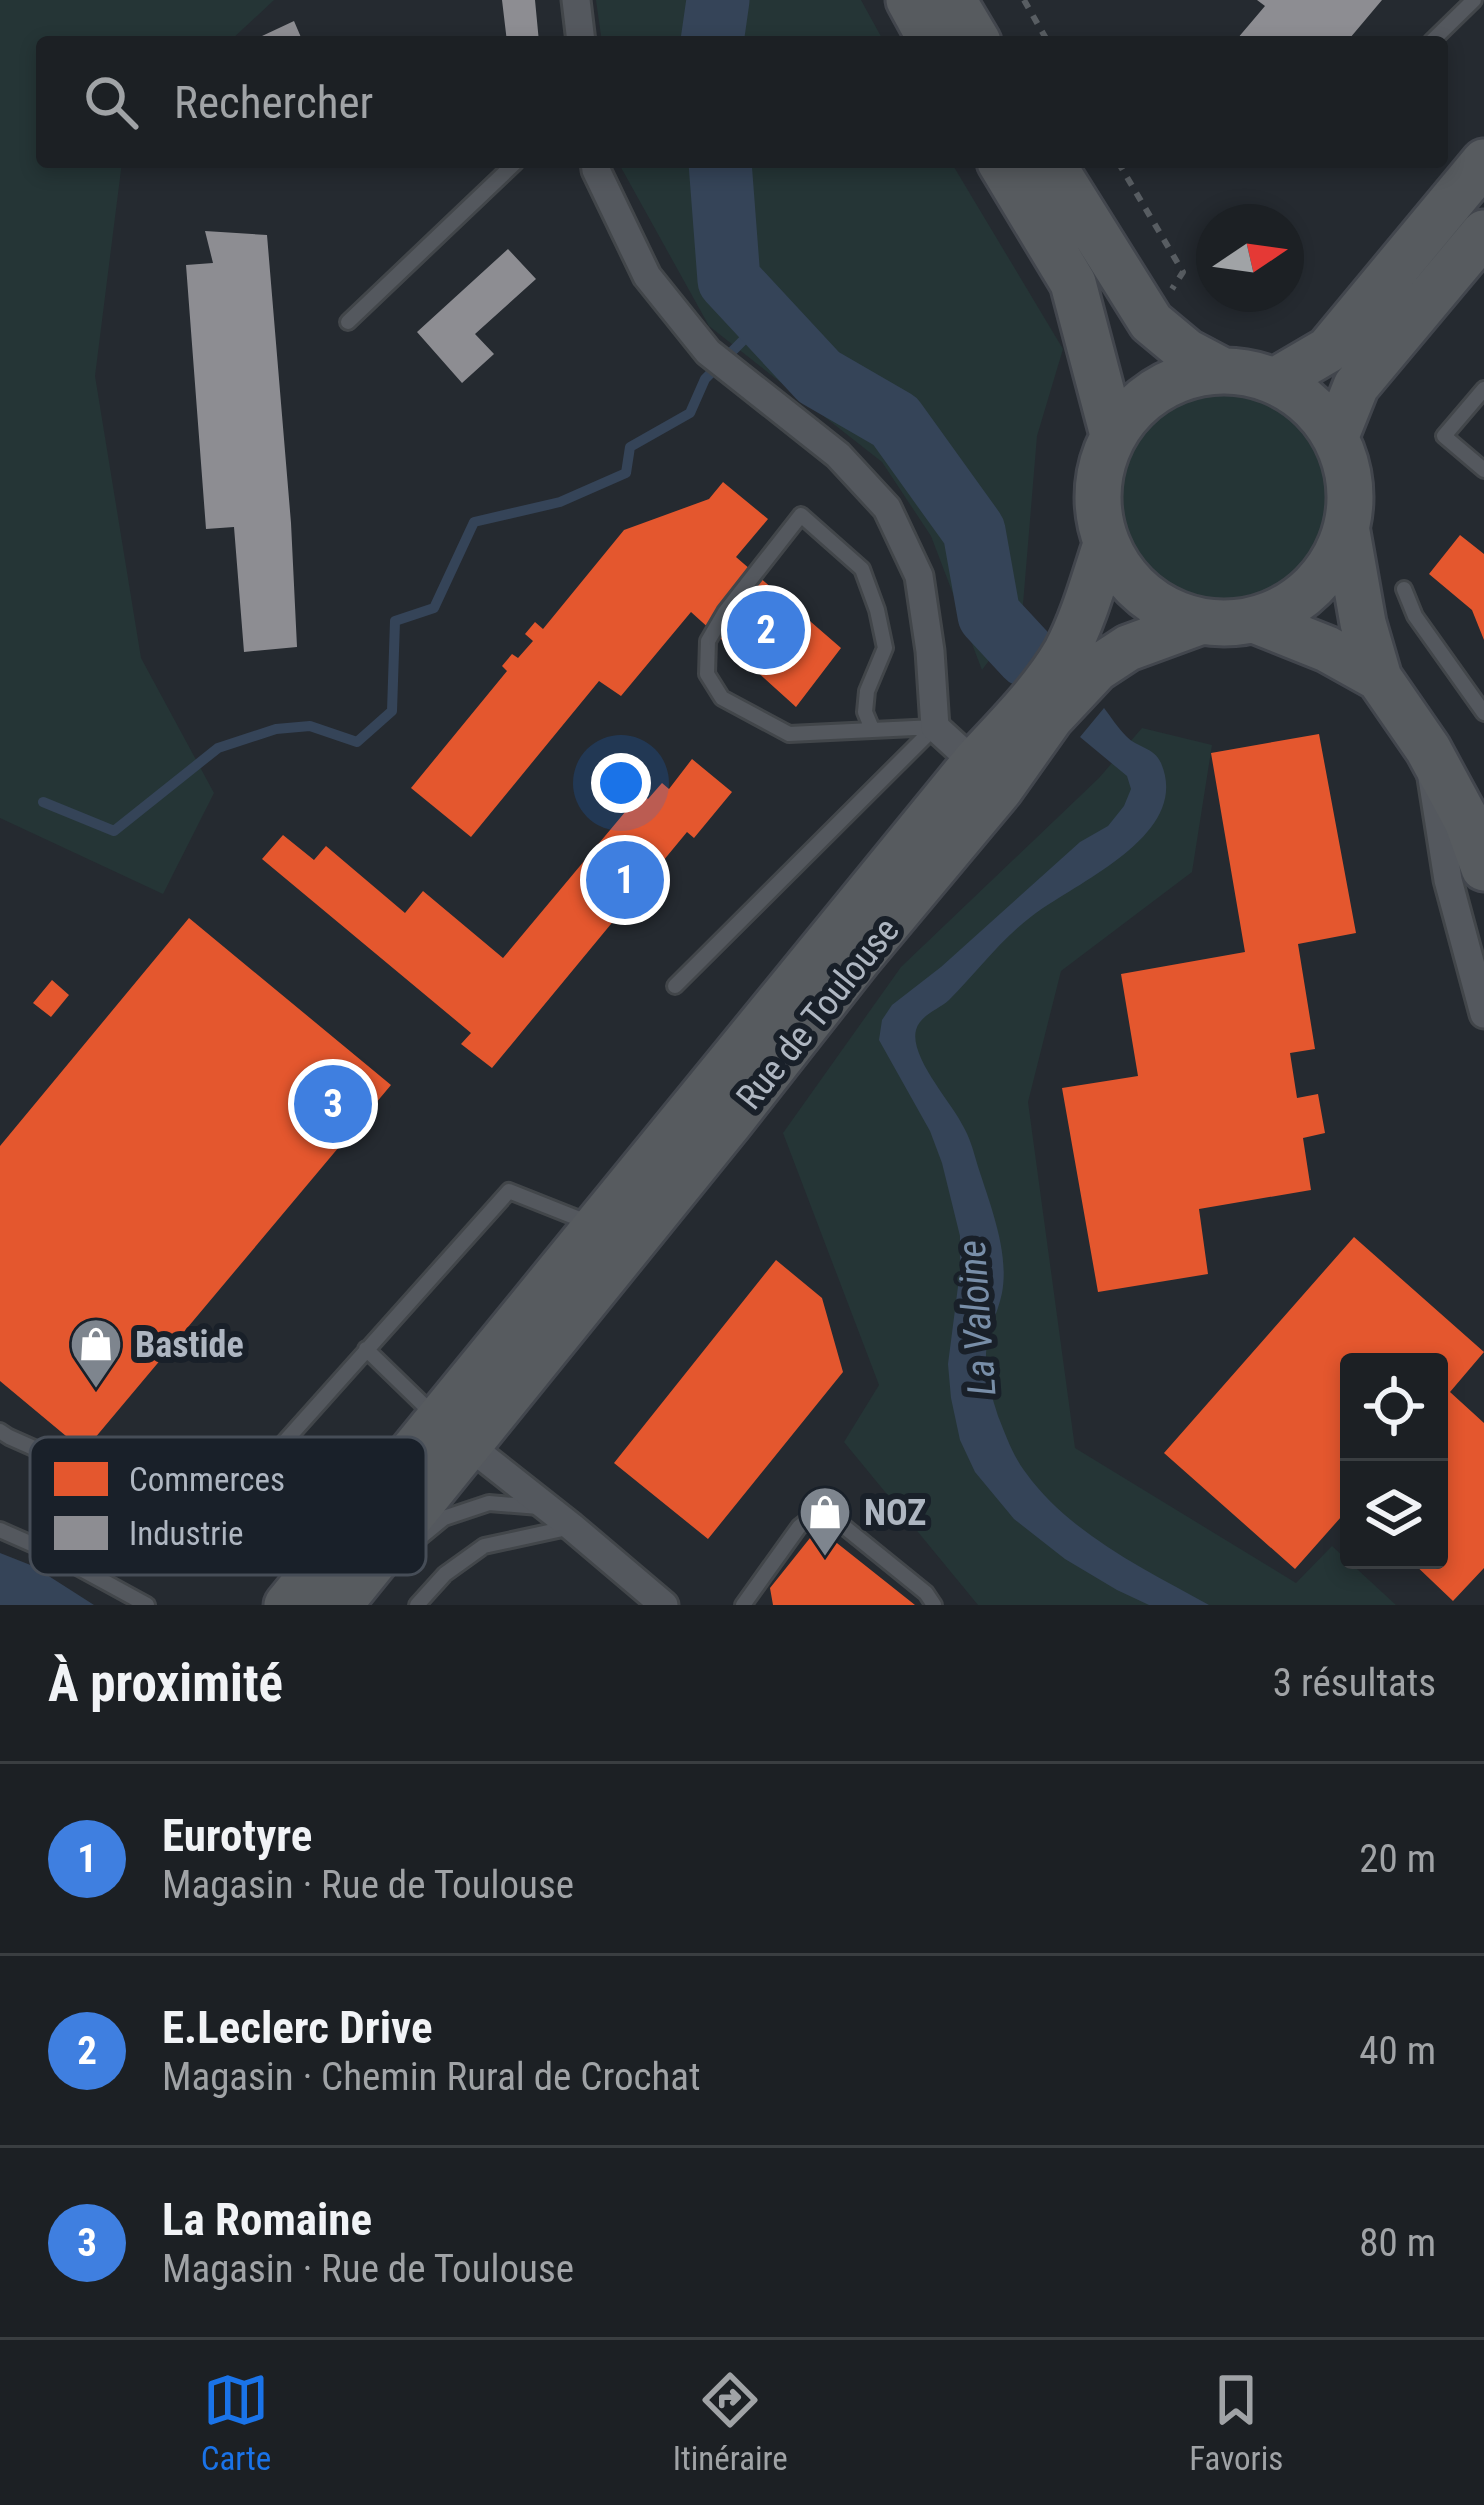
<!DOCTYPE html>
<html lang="fr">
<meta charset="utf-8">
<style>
:root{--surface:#1c2024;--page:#25282c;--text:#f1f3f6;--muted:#a0a3a6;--line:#3a3e41;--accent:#1a73e8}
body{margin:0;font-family:"Roboto Condensed",sans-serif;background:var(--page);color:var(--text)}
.controls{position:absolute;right:36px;bottom:36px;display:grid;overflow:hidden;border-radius:12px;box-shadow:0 6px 18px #0003}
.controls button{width:108px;height:108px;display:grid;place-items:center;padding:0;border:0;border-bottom:3px solid var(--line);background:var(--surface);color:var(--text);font:60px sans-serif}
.compass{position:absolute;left:1196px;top:204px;width:108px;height:108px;border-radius:50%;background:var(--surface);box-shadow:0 6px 18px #0003;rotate:77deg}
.you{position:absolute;left:621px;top:783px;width:42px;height:42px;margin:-30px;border:9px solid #fff;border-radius:50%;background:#1a73e8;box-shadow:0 0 0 18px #1a73e833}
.badge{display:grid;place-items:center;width:78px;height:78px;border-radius:50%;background:var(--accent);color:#fff;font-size:39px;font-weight:700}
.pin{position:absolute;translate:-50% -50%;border:6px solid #fff;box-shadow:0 3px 12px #0006}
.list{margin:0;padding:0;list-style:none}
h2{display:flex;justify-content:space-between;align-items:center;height:156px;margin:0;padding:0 48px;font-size:51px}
h2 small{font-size:39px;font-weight:400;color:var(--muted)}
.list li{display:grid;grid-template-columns:78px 1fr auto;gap:36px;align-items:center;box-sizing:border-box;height:192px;padding:0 48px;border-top:3px solid var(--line)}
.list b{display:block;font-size:45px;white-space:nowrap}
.list p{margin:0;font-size:39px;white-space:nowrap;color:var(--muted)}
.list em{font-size:39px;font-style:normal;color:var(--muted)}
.icon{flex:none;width:66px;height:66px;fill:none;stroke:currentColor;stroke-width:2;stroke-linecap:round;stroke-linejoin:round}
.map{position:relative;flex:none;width:1484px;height:1605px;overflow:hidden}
.search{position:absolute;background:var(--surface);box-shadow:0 6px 18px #0003;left:36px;right:36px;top:36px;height:132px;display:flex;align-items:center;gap:30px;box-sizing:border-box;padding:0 42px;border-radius:12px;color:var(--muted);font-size:45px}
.sheet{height:732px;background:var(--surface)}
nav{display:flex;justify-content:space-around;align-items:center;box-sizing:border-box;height:168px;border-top:3px solid var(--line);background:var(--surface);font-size:33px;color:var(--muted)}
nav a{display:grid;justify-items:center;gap:6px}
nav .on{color:var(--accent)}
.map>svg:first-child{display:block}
</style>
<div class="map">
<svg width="1484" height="1605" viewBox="0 0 1484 1605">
<rect width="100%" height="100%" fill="#252a30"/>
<path fill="#253536" d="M0,0H274L229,42H42V162H122L95,376L141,658L214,793L163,894L0,818Z
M596,0H861L884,42H602Z
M618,162H951L1063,349L1037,436L1022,616L982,670L931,536L882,462L709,326Z
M1118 498a104 104 0 1 1 208 0a104 104 0 1 1-208 0Z
M1142,728L1212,745L1192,872L1061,971L1028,1102L1075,1448L1296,1583L1332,1546L1396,1605H978L844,1442L879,1385L783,1133L901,967L1099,778Z"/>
<path fill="#354458" d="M1104,708C1111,717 1118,728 1126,736C1137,748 1154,747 1161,763C1192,835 1076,882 1032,916C1000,940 977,972 949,1000C938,1010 920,1015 916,1030C909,1057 952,1103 963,1126C969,1136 973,1149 976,1160C988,1200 1010,1250 1002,1293C998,1313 986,1334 986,1354C985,1375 992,1397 998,1416C1006,1436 1013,1456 1026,1473C1070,1534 1146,1570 1209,1605H1149L1117,1590L1065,1559L1014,1519L975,1472L960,1440L951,1398L948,1364L960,1271V1236L942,1163L930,1131L879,1040L882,1020L892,1005L941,967L1080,842L1108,826L1124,806L1131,789L1127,776L1080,737Z
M0,1553L33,1566L94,1605H0Z"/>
<path fill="#e4572e" d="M723,482L768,519L736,557L841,648L796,707L691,612L621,696L599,681L471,837L411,788L507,671L502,666L512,654L518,658L533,641L525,634L535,622L543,629L624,530L709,499Z
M1460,535L1484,554V640L1472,610L1429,574Z
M1319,734L1356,933L1298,944L1315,1049L1290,1053L1297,1098L1318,1094L1325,1133L1303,1138L1311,1190L1199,1209L1208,1274L1098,1292L1062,1088L1138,1076L1121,974L1245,952L1211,753Z
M692,759L732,792L694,838L687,832L492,1068L461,1044L471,1033L262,859L283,835L314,860L326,846L405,913L423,891L503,958L641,793L648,799L662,783L669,789Z
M189,918L391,1085L84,1451L0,1381V1146Z
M52,980L69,995L51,1017L33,1003Z
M1354,1237L1484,1352L1450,1392L1484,1423V1568L1453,1601L1410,1560H1439V1362H1349V1508L1295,1569L1164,1453Z
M776,1260L822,1298L843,1372L708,1539L614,1463Z
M818,1528L915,1605H773L770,1588Z"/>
<path fill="#8d8d92" d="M502,0H535L539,42H507Z
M1257,0H1382L1350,38L1355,42H1241L1237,39L1265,6Z
M294,21L303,42H249Z
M205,231L267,235L291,523L297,647L244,652L234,527L206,529L186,265L213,263Z
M508,249L536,279L475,334L494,354L462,383L417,332Z"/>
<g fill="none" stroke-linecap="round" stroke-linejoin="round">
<path stroke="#354458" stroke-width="10" d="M43,802L114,831L218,748L276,729L310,726L357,742L392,711L395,621L434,608L474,522L560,502L626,473L630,447L690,413L705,379L765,318"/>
<path stroke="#354458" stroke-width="63" d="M712,42L718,0
M720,162L729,280L819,377L895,421L974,531L989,615L1027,656"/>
<g stroke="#42464a" stroke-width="20">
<path id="service" d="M1431,42L1474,0
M348,322L516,162
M1484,389L1444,436L1484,470
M1404,589L1415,616L1484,713
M872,729L865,712L867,691L885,648L877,610L862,569L801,515L725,612L708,641L707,674L722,698L789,734L935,727
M675,986L935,727
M366,1349L436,1417
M0,1431L9,1437L135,1493L199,1507L238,1494L509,1191L587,1222
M0,1530L50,1552L147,1605
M416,1541L444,1518L489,1503L539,1507
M417,1605L445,1574L484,1546L567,1528
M743,1605L799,1527L817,1513L831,1516L926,1593L934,1605"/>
</g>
<g stroke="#42464a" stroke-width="33">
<path id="minor" d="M576,0L581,42
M595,162L596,170L647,276L708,352L838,455L887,508L919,576L930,651L935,727L982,770
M1432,778L1448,880L1484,1014
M458,1437L572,1527L664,1605"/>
</g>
<g stroke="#42464d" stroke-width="51">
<path id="primary" d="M909,0L932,42
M953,0L978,42
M1000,162L1073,283L1113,435
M1051,162L1151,322L1187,352L1221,370
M1098 497a126 126 0 1 1 252 0a126 126 0 1 1-252 0Z
M1275,381L1328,350L1484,162
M1336,436L1356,386L1484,233
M1347,532L1363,623L1379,678L1428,749L1467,821L1484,868
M1257,621L1327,649L1379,678
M287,1605L975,762C1006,728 1043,692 1066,652C1084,618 1094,580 1106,544
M339,1605L730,1122L858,959L1000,789L1051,717L1096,669L1128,648L1199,622"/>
</g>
<path stroke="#585d62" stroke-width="6" stroke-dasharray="9 9" stroke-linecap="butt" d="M1024,0L1048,42
M1118,162L1183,272L1172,289"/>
<use href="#service" stroke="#54585e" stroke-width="14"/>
<use href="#minor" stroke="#54585e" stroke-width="27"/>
<use href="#primary" stroke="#575b5f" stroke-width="45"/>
</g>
<defs>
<g id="shop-pin" transform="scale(2.7)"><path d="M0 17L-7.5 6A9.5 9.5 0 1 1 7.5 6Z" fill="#7e858e" stroke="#192029"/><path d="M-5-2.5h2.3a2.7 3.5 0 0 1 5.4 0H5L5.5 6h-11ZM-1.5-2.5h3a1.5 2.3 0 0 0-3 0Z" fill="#fff"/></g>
</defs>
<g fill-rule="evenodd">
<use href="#shop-pin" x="96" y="1344"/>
<use href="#shop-pin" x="825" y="1512"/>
</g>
<g text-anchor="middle" stroke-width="12" stroke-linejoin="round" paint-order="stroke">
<g font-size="36" fill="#aeb6c1" stroke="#192029">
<text transform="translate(817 1013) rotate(-51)" y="13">Rue de Toulouse</text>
</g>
<g font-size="36" font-weight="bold" fill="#aeb6c1" stroke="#192029" text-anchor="start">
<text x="135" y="1357">Bastide</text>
<text x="864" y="1525">NOZ</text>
</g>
<g font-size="39" font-style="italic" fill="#788ea8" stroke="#192029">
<text transform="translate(976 1318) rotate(-94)" y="14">La Valoine</text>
</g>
</g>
<rect x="30" y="1437" width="396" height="138" rx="18" fill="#192029" stroke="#464d57" stroke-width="3"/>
<rect x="54" y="1462" width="54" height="34" fill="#e4572e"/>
<rect x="54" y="1516" width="54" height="34" fill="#8d8d92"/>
<g font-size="33" fill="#aeb6c1">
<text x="129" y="1491">Commerces</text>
<text x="129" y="1545">Industrie</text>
</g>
</svg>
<div class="controls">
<button><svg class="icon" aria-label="locate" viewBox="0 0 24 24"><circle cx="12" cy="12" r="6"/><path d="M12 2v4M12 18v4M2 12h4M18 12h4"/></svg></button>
<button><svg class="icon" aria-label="layers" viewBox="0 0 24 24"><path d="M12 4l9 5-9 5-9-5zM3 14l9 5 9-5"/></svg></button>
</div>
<svg class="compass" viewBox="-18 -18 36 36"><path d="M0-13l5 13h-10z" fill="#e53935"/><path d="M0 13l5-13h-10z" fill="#a0a3a6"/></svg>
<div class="you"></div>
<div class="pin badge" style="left:625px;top:880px;background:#3f7fe0">1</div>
<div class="pin badge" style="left:766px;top:630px;background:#3f7fe0">2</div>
<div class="pin badge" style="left:333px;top:1104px;background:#3f7fe0">3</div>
<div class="search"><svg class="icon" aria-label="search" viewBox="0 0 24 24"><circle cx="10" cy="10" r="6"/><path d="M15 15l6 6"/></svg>Rechercher</div>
</div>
<section class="sheet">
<h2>À proximité<small>3 résultats</small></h2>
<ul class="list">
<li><span class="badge" style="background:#3f7fe0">1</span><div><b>Eurotyre</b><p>Magasin · Rue de Toulouse</p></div><em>20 m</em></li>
<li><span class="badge" style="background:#3f7fe0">2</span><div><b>E.Leclerc Drive</b><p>Magasin · Chemin Rural de Crochat</p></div><em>40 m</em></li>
<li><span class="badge" style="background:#3f7fe0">3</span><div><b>La Romaine</b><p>Magasin · Rue de Toulouse</p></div><em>80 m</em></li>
</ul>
</section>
<nav>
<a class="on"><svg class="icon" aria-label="map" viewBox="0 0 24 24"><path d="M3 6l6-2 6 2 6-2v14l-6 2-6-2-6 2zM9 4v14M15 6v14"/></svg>Carte</a>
<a><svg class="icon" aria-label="directions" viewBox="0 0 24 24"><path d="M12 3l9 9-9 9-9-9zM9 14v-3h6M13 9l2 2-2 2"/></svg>Itinéraire</a>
<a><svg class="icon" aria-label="saved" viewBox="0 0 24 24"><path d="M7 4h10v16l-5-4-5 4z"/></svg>Favoris</a>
</nav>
